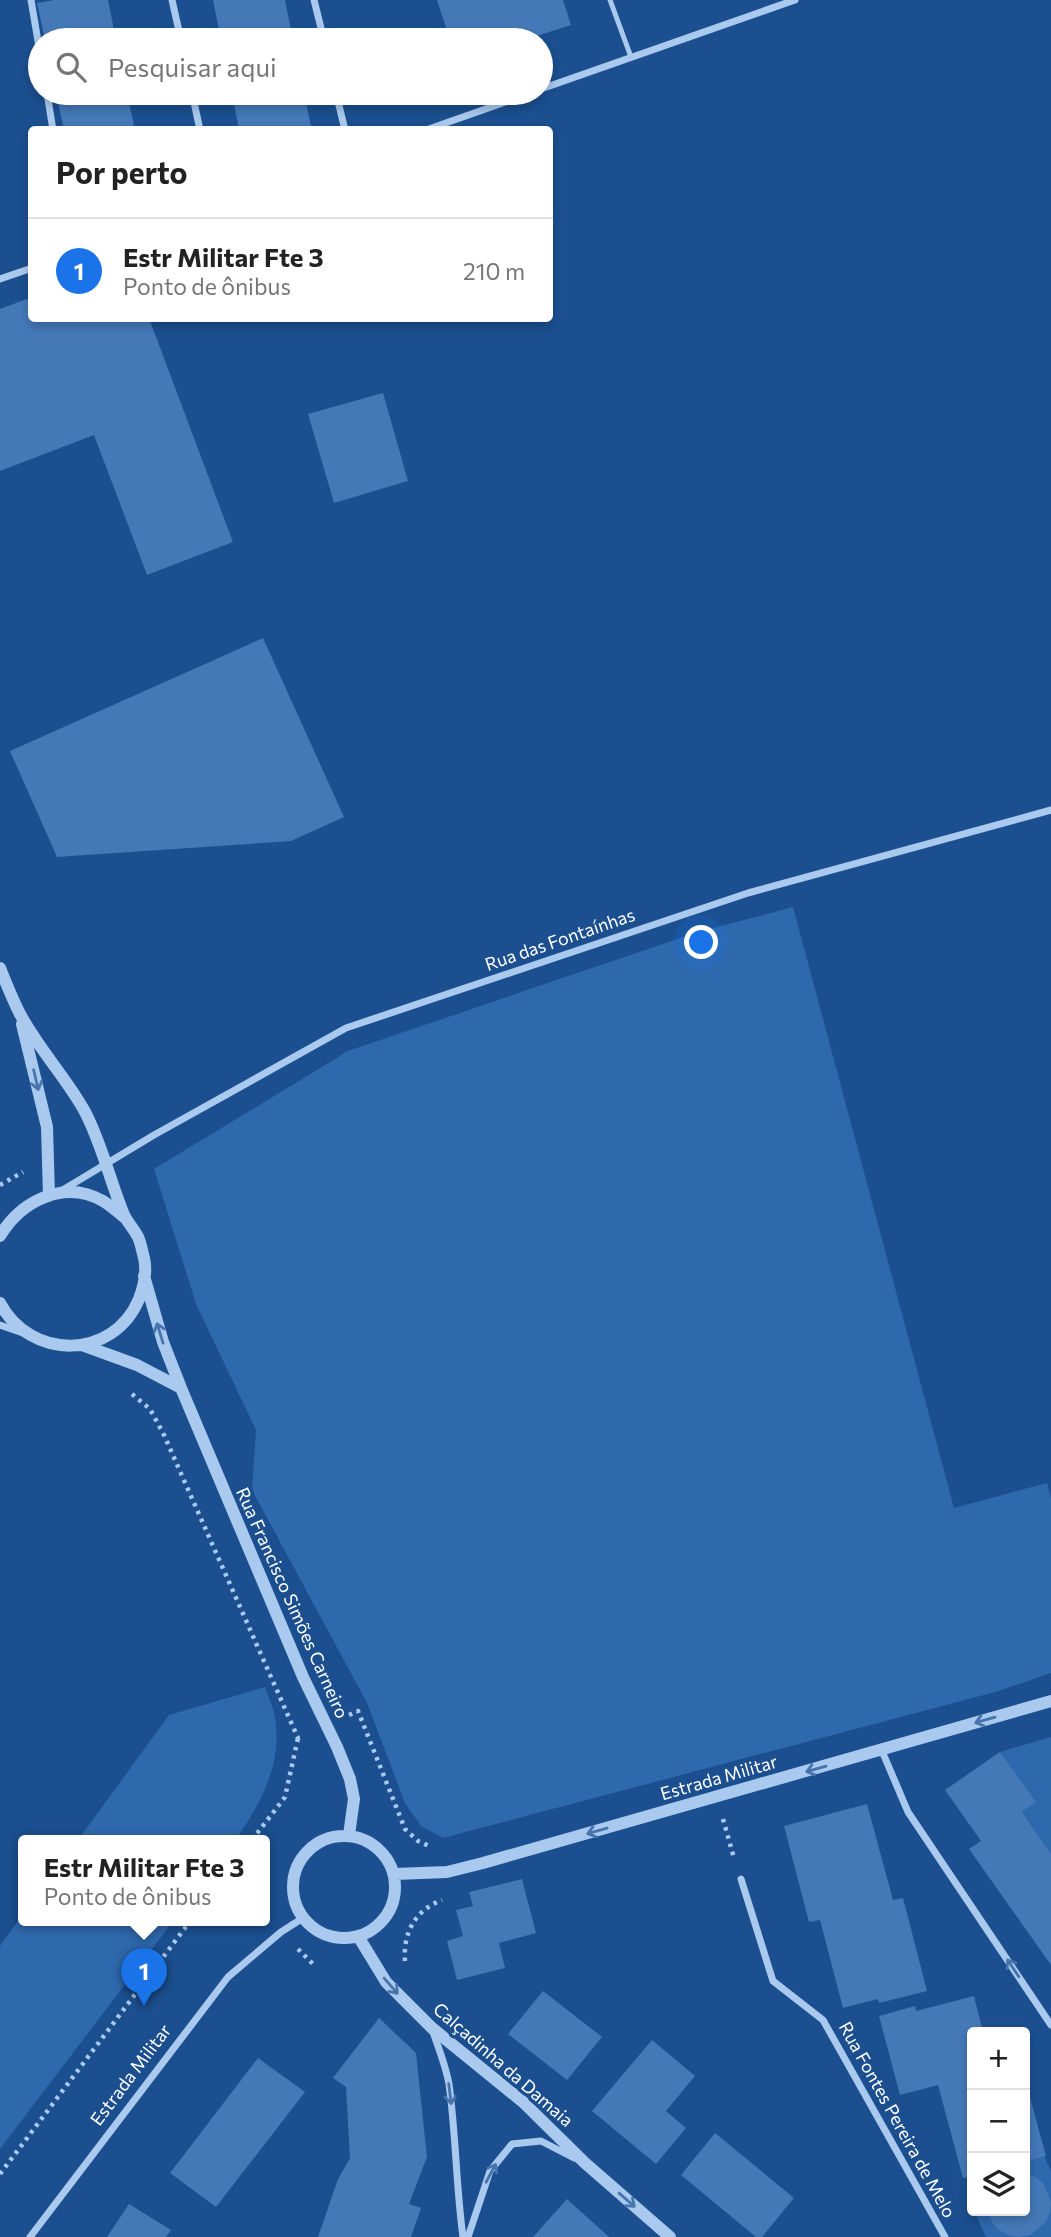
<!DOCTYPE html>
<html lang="pt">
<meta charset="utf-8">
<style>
:root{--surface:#fff;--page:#f2f2f2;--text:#222;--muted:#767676;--line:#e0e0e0;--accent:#1a73e8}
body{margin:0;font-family:Commissioner,sans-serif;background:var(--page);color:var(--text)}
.controls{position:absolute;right:21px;bottom:21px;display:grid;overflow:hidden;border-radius:7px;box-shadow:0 4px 10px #0003}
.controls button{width:63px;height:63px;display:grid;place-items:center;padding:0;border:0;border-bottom:2px solid var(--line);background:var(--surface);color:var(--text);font:35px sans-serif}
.you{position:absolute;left:702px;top:943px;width:24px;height:24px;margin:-18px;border:5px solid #fff;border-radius:50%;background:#1a73e8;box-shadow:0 0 0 10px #1a73e833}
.badge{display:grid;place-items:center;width:46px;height:46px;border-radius:50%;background:var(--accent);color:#fff;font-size:23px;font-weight:700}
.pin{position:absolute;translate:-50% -58px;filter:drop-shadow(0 2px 4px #0008)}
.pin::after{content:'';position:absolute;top:37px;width:24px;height:21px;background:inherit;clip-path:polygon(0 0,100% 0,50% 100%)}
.popup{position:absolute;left:18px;top:1835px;width:252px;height:91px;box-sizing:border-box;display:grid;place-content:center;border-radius:7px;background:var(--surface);filter:drop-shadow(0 2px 5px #0005);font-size:23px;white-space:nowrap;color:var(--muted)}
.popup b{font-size:26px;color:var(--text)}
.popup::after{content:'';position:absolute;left:50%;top:100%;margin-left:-14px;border:14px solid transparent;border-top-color:var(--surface)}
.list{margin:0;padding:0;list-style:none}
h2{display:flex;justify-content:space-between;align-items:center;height:91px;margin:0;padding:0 28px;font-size:30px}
h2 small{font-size:23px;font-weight:400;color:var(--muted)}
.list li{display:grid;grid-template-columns:46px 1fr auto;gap:21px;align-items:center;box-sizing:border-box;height:105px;padding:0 28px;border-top:2px solid var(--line)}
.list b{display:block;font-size:26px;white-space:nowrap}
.list p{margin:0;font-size:23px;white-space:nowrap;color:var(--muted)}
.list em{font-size:23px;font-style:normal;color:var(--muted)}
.icon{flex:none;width:38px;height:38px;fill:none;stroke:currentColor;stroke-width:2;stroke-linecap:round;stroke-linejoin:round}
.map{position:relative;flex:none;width:1051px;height:2237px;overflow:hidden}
.search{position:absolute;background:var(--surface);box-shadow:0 4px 10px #0003;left:28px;top:28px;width:525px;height:77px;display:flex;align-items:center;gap:18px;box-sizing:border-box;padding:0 24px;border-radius:38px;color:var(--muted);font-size:26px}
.panel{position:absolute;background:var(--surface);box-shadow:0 4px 10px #0003;left:28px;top:126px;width:525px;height:196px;border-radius:7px}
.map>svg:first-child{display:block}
</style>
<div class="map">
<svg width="1051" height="2237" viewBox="0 0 1051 2237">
<rect width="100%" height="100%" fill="#1b4f8f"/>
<path fill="#2e69ad" d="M793,907L954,1508L1047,1483L1051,1498V1673L995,1692L443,1838L421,1826L405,1803L367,1703L252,1490L256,1430L196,1304L154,1169L348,1051L695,933Z
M265,1687C268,1697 274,1708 275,1718C283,1763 260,1806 235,1840H78L169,1715Z
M1051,1737V1854L1022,1812L1035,1802L1000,1752Z
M23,1914V1920H174L0,2149V1946Z
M1042,2151L1051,2171V2237H986L974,2211H1025V2159Z"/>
<path fill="#4478b7" d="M54,0H108L116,40H45L37,3Z
M213,0H285L293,40H221Z
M437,0H563L571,25L524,40H450Z
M56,93H127L135,130H64Z
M232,93H304L311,126L290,130H239Z
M32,297V318H149L233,542L147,575L94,435L0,471V309Z
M383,393L408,481L334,503L308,414Z
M263,638L344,817L291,841L57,857L10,751Z
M1000,1752L1036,1802L1022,1812L1051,1854V1965L969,1849L981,1841L945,1790Z
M867,1804L893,1900L903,1898L927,1991L879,2003L878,1999L843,2008L820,1920L809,1922L784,1826Z
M522,1879L536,1933L499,1943L505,1968L457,1980L447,1941L463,1936L456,1910L473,1906L469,1892Z
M543,1991L602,2037L567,2080L508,2034Z
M974,1996L983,2032H972V2176L963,2178L938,2085L900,2095L879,2016L915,2006L916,2011Z
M379,2018L416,2053L427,2157L409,2204L421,2208L411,2237H318L338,2179L350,2158L346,2087L333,2078Z
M652,2040L695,2076L666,2111L686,2128L656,2164L592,2111Z
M258,2058L305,2092L216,2207L170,2173Z
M1025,2079L1046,2156L1025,2162Z
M715,2133L794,2198L762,2237H756L681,2175Z
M1025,2173L1035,2177L1043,2183L1051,2202L1050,2212L1046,2222L1030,2235L1019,2237L1008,2235L999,2230L992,2222L987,2211H1025Z
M567,2199L609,2237H533Z
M129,2204L171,2230L166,2237H107Z"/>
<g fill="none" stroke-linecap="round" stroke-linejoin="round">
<path stroke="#a9c9ee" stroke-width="4.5" stroke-dasharray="3.5 5" stroke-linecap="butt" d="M0,1185L23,1172
M132,1394L150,1409L164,1435L298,1738L303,1736
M349,1715L358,1711L405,1829L418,1841L429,1846
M723,1819L734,1858
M252,1840L285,1797L298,1738
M298,1949L315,1966
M405,1961C403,1933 415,1910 442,1900
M0,2174L191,1920"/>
<path stroke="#a9c9ee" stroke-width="5" d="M610,0L631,57"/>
<path stroke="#a9c9ee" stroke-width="7" d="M31,0L40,53
M172,0L181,40
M314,0L324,40
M541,89L795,0
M47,93L53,130
M192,93L200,130
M336,93L345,130
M426,130L531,93
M0,279L32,268
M61,1191L154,1135L346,1028L748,893L1051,810
M0,1325L23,1333
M882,1751L908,1812L1051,2025
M741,1879L773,1981L823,2020L945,2237
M433,2032C439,2049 446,2067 449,2084C456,2135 456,2186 463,2237
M30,2237L228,1977L281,1932L303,1918
M468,2237L490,2171L512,2144L541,2141L574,2158"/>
<path stroke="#a9c9ee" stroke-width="12" d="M0,968C6,983 12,998 19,1012C37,1047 65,1076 84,1110C101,1141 110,1181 124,1215C128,1223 134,1229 138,1237C141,1243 142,1251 144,1258C147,1271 144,1286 139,1299C113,1361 30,1360 0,1303
M22,1024L47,1127L49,1196
M0,1236C21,1201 64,1179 103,1201C111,1206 118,1212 125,1218
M144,1276L163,1342L181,1388L303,1677L337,1747L350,1779L354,1799L349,1835
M82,1345L137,1365L181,1388
M293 1887a51 51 0 1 1 102 0a51 51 0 1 1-102 0Z
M395,1874L447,1872L483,1863L1051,1701
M358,1936L386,1982L432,2028L523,2102L585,2163L670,2237"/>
</g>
<defs><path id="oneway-shaft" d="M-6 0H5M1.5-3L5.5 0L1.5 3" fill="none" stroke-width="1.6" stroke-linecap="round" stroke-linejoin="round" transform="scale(1.75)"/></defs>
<g stroke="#4674ac">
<use href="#oneway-shaft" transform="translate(36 1080) rotate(77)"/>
<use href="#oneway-shaft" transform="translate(160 1333) rotate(-107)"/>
<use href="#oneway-shaft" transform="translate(985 1720) rotate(164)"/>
<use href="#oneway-shaft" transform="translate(816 1769) rotate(164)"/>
<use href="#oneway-shaft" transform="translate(597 1831) rotate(164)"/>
<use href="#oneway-shaft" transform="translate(1013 1968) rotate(-124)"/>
<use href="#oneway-shaft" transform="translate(391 1986) rotate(49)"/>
<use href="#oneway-shaft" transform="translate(450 2094) rotate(83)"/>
<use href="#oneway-shaft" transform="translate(491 2173) rotate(-62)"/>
<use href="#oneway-shaft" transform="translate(627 2200) rotate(41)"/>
</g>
<g text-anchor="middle" stroke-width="7" stroke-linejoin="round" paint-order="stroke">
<g font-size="18" fill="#fff" stroke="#1b4f8f">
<text transform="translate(560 940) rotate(-19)" y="6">Rua das Fontaínhas</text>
<text transform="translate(292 1603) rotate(66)" y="6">Rua Francisco Simões Carneiro</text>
<text transform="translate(719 1778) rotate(-16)" y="6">Estrada Militar</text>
<text transform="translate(503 2065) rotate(41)" y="6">Calçadinha da Damaia</text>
<text transform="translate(131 2075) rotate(-53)" y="6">Estrada Militar</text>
<text transform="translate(897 2120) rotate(61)" y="6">Rua Fontes Pereira de Melo</text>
</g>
</g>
</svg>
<div class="controls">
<button>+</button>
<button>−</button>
<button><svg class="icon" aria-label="layers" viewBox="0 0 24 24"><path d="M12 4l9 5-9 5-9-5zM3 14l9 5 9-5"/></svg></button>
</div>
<div class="you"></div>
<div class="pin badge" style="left:144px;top:2006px">1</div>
<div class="popup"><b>Estr Militar Fte 3</b>Ponto de ônibus</div>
<div class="search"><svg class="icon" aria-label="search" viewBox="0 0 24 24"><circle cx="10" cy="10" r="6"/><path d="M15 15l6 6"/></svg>Pesquisar aqui</div>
<section class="panel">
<h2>Por perto<small></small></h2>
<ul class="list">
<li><span class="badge">1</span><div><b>Estr Militar Fte 3</b><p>Ponto de ônibus</p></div><em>210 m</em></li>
</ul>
</section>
</div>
